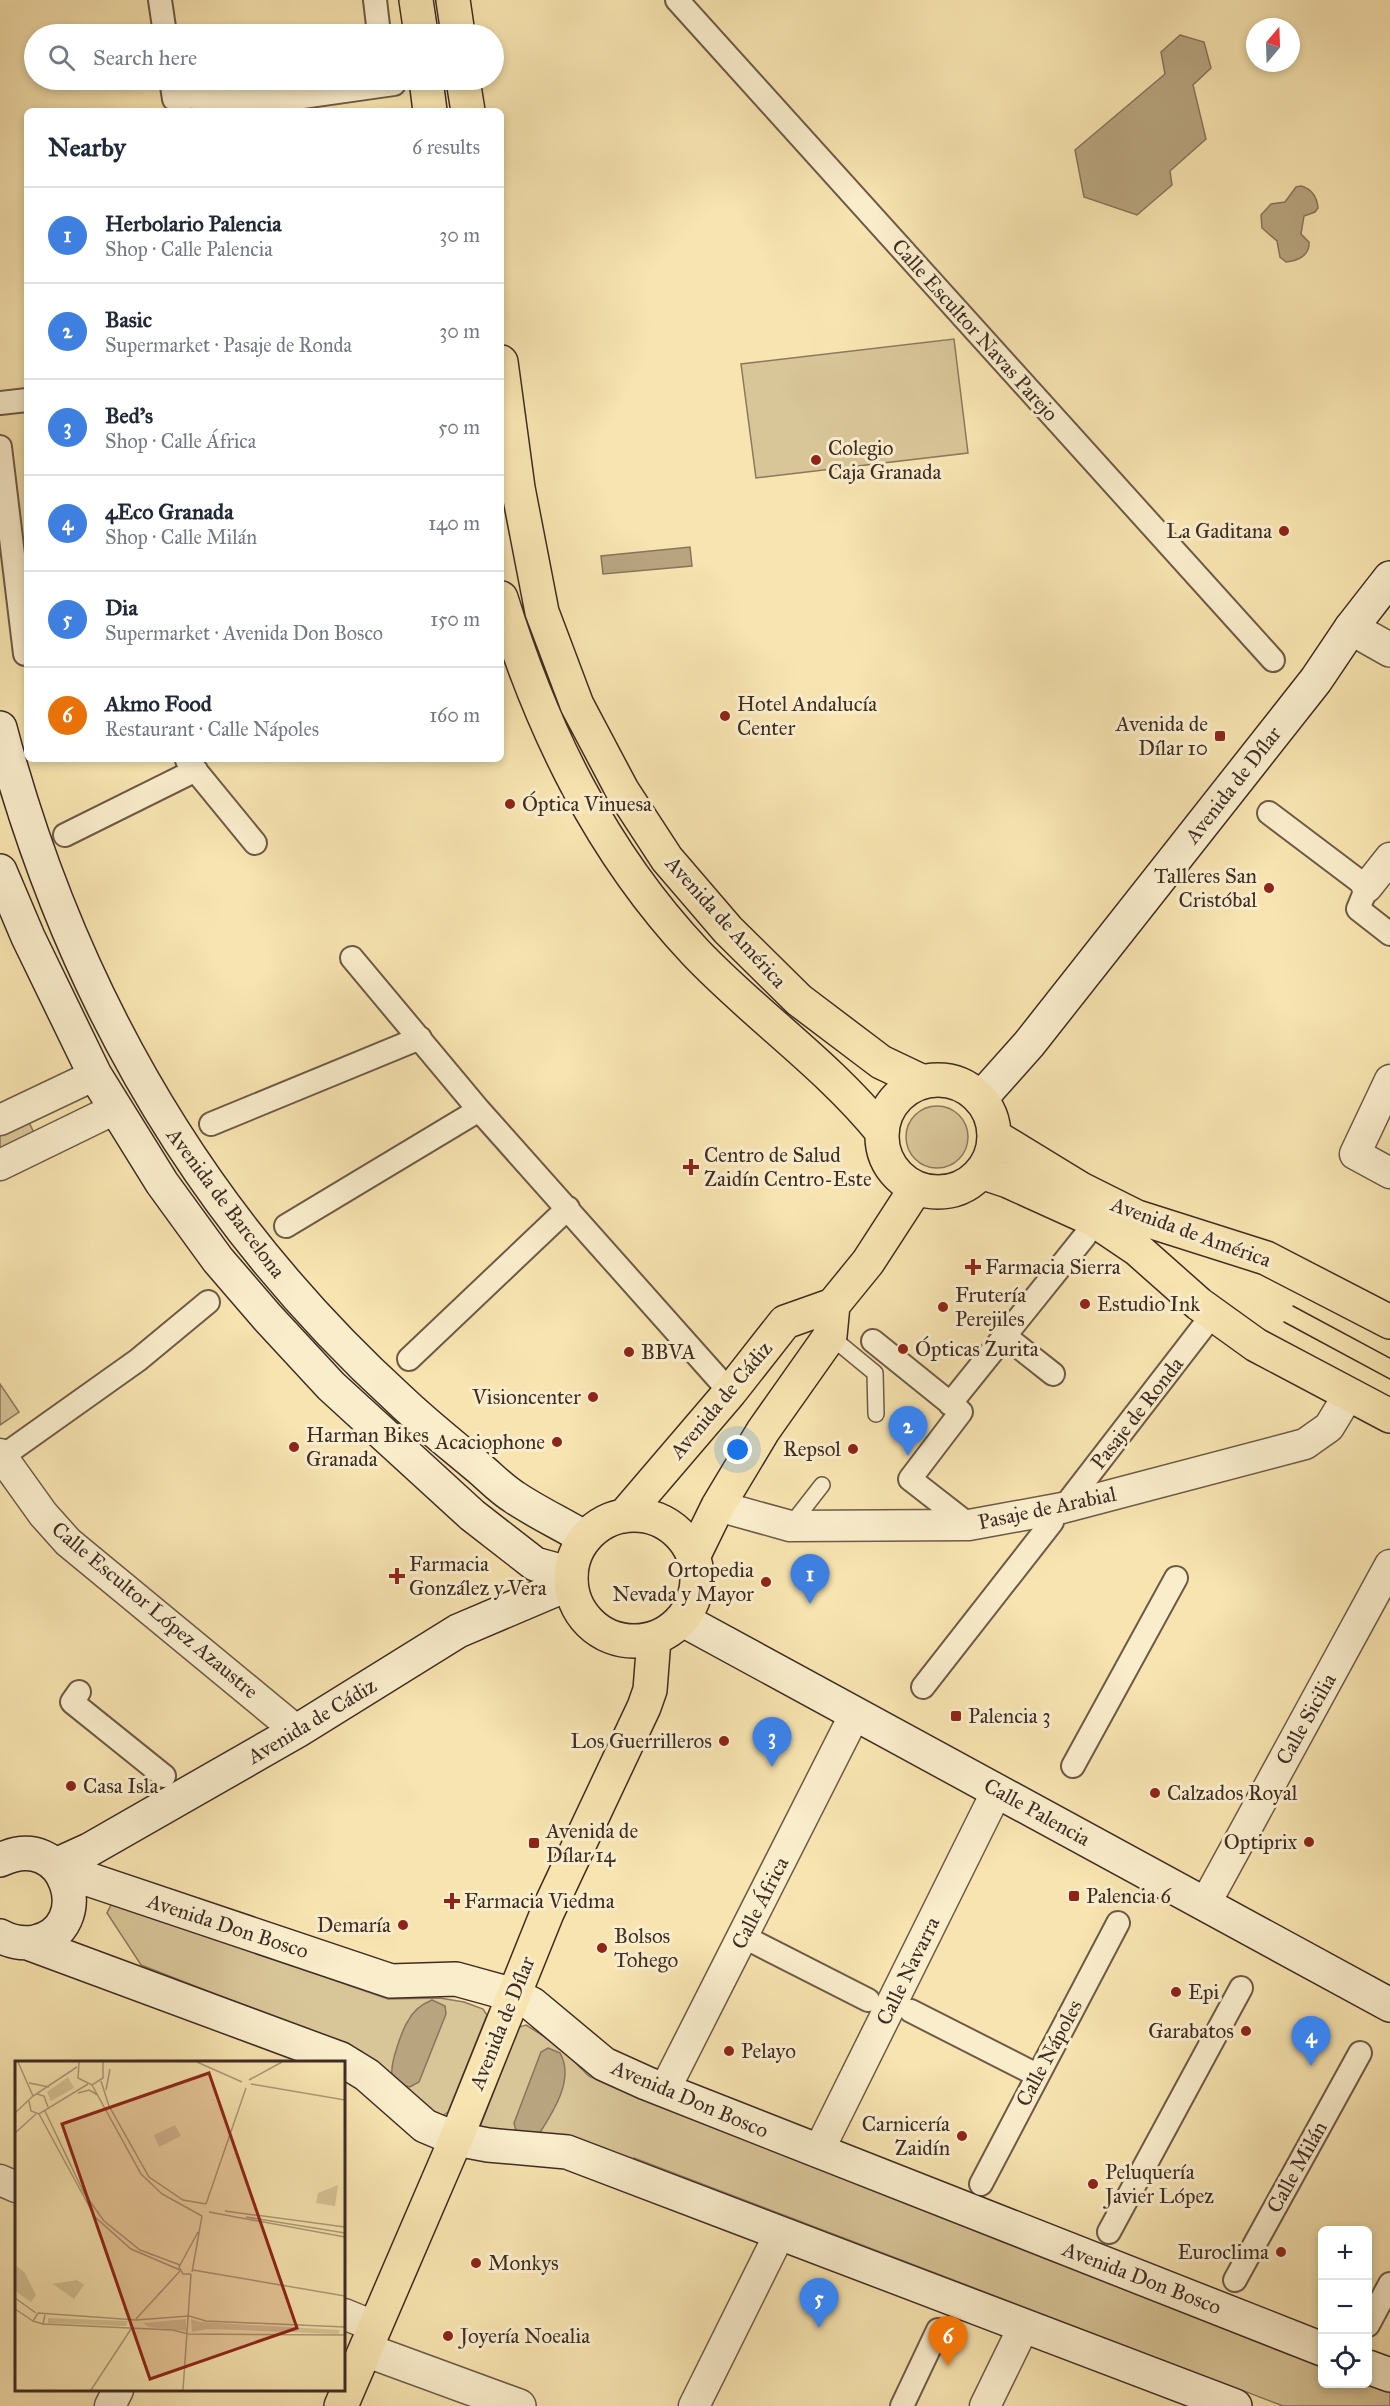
<!DOCTYPE html>
<meta charset="utf-8">
<style>
:root{--surface:#fff;--page:#f2f2f3;--text:#1f2937;--muted:#747a83;--line:#e0e1e3;--accent:#0f766e}
body{margin:0;font-family:"IM FELL Great Primer",serif;background:var(--page);color:var(--text)}
.controls{position:absolute;right:18px;bottom:18px;display:grid;overflow:hidden;border-radius:9px;box-shadow:0 3px 9px #0003}
.controls button{width:54px;height:54px;display:grid;place-items:center;padding:0;border:0;border-bottom:2px solid var(--line);background:var(--surface);color:var(--text);font:30px sans-serif}
.compass{position:absolute;left:1246px;top:18px;width:54px;height:54px;border-radius:50%;background:var(--surface);box-shadow:0 3px 9px #0003;rotate:19deg}
.you{position:absolute;left:738px;top:1450px;width:21px;height:21px;margin:-15px;border:4px solid #fff;border-radius:50%;background:#1a73e8;box-shadow:0 0 0 9px #1a73e833}
.badge{display:grid;place-items:center;width:39px;height:39px;border-radius:50%;background:var(--accent);color:#fff;font-size:20px;font-weight:700}
.pin{position:absolute;translate:-50% -50px;filter:drop-shadow(0 2px 3px #0008)}
.pin::after{content:'';position:absolute;top:32px;width:21px;height:18px;background:inherit;clip-path:polygon(0 0,100% 0,50% 100%)}
.list{margin:0;padding:0;list-style:none}
h2{display:flex;justify-content:space-between;align-items:center;height:78px;margin:0;padding:0 24px;font-size:26px}
h2 small{font-size:20px;font-weight:400;color:var(--muted)}
.list li{display:grid;grid-template-columns:39px 1fr auto;gap:18px;align-items:center;box-sizing:border-box;height:96px;padding:0 24px;border-top:2px solid var(--line)}
.list b{display:block;font-size:22px;white-space:nowrap}
.list p{margin:0;font-size:20px;white-space:nowrap;color:var(--muted)}
.list em{font-size:20px;font-style:normal;color:var(--muted)}
.icon{flex:none;width:33px;height:33px;fill:none;stroke:currentColor;stroke-width:2;stroke-linecap:round;stroke-linejoin:round}
.map{position:relative;flex:none;width:1390px;height:2406px;overflow:hidden}
.search{position:absolute;background:var(--surface);box-shadow:0 3px 9px #0003;left:24px;top:24px;width:480px;height:66px;display:flex;align-items:center;gap:15px;box-sizing:border-box;padding:0 21px;border-radius:33px;color:var(--muted);font-size:22px}
.panel{position:absolute;background:var(--surface);box-shadow:0 3px 9px #0003;left:24px;top:108px;width:480px;height:654px;border-radius:9px}
.map>svg:first-child{display:block}
</style>
<div class="map">
<svg width="1390" height="2406" viewBox="0 0 1390 2406">
<rect width="100%" height="100%" fill="#f7e4b0"/>
<filter id="stains"><feTurbulence type="fractalNoise" baseFrequency=".00333" numOctaves="4"/><feColorMatrix values="0 0 0 0 .2 0 0 0 0 .09 0 0 0 0 .02 0 0 0 .5 -.17"/></filter>
<radialGradient id="worn" r=".72"><stop offset=".6" stop-color="#630" stop-opacity="0"/><stop offset="1" stop-color="#630" stop-opacity=".3"/></radialGradient>
<path fill="#d8c598" stroke="#8c785e" stroke-width="1.5" d="M954,339L968,453L756,478L741,364Z
M906 1137a31 31 0 1 1 62 0a31 31 0 1 1-62 0Z
M27,1118L34,1133L0,1150V1132Z
M0,1384L19,1412L0,1425Z
M112,1903L388,1999L440,1998L464,2002L483,2009L487,2015L448,2112L442,2116L431,2113L400,2089L361,2051L141,1965L107,1913Z
M526,2025L556,2044L589,2076L685,2116L1322,2365V2384L1368,2383L1390,2391V2406H1283L634,2158L632,2164L482,2131L480,2127L519,2027Z"/>
<path fill="#b8a580" stroke="#88755b" stroke-width="1.5" d="M1180,35L1204,42L1211,68L1193,85L1206,139L1170,171L1172,185L1137,215L1084,197L1075,150L1165,74L1161,52Z
M1301,186C1312,189 1317,197 1318,208L1315,212L1304,216L1301,234L1309,242C1310,256 1297,261 1286,262L1280,257L1277,241L1262,228L1261,215L1271,204L1285,202L1296,187Z
M690,547L692,566L603,574L601,556Z
M432,2000L445,2006L446,2014L419,2082L410,2087C403,2085 394,2083 392,2075C390,2064 402,2030 408,2021C413,2011 422,2004 432,2000Z
M548,2048L560,2053C575,2079 553,2112 539,2134L525,2135L516,2131L514,2123L541,2052Z"/>
<g fill="none" stroke-linecap="round" stroke-linejoin="round">
<g stroke="#6d5a47" stroke-width="18">
<path id="service" d="M830,1336L875,1373L876,1414
M790,1526L822,1485"/>
</g>
<g stroke="#6d5a47" stroke-width="26">
<path id="pedestrian" d="M160,0L165,34
M375,0L379,34
M677,0L1273,660
M171,80L174,99L275,85
M203,111L394,84
M0,403L27,400
M0,447L25,654H27
M187,760L255,843
M1269,813L1367,887L1358,909L1390,934
M65,835L196,770
M352,958L479,1110L730,1392
M211,1124L420,1038
M286,1226L479,1110
M1005,1336L1053,1374
M873,1341L961,1412L910,1479L969,1525
M409,1359L568,1208
M950,1404L1085,1236
M10,1451L138,1360L208,1302
M1071,1498L1203,1327
M923,1687L1052,1522
M79,1692L72,1702L164,1776
M1073,1766L1176,1578
M756,1943L868,2000
M911,2011L1037,2075
M981,2184L1118,1923
M1109,2232L1241,1988
M1235,2280L1360,2053
M1368,2325L1390,2284
M902,2406L938,2330"/>
</g>
<g stroke="#6d5a47" stroke-width="33">
<path id="minor" d="M1367,887L1390,858
M1390,1080L1355,1154L1390,1173
M0,1120L95,1075
M0,1165L115,1109
M0,1454L43,1514L68,1542L297,1731
M718,1506L790,1526L969,1525L1062,1508L1305,1444L1329,1427L1349,1394
M1205,1904L1390,1565
M664,2091L855,1714
M818,2152L997,1791
M0,2180L16,2187
M344,2314L376,2327
M110,2406L118,2390
M694,2406L780,2233
M985,2406L1024,2326"/>
</g>
<g stroke="#6d5a47" stroke-width="36">
<path id="tertiary" d="M1351,628L1390,650
M366,2350L519,2406"/>
</g>
<g stroke="#3f2c24" stroke-width="36">
<path id="secondary" d="M0,728C69,990 199,1217 400,1400C425,1424 452,1445 478,1467C490,1477 501,1489 514,1497C536,1512 562,1524 585,1538
M0,871L28,937L95,1075L162,1183L218,1260L268,1318L331,1386L472,1515L535,1564L571,1574
M980,1099L1029,1044L1316,680L1351,628L1390,578
M683,1620L1390,2005
M0,1860C68,1827 97,1929 35,1942C23,1944 11,1942 0,1936
M56,1865L89,1850L297,1731L458,1631L571,1583
M61,1870L391,1981L456,1979L514,1995L532,2004L604,2064L646,2083L1322,2349
M28,1943L341,2059L367,2075L425,2126L456,2139L488,2145L567,2152L1235,2406
M1368,2367L1390,2375"/>
</g>
<g stroke="#3f2c24" stroke-width="36">
<path id="primary" d="M416,0L421,34
M453,0L458,34
M426,80L430,111
M463,80L468,111
M501,362L518,488L542,612L577,705L622,790L667,859L728,930L799,1000L881,1062L923,1082
M501,598C542,730 600,851 696,953C755,1015 828,1065 882,1132
M882 1136a56 56 0 1 1 112 0a56 56 0 1 1-112 0Z
M994,1136L1081,1189L1137,1217L1266,1258L1390,1322
M981,1172L1008,1181L1094,1220L1137,1249L1199,1304L1256,1345L1390,1416
M571 1578a63 63 0 1 1 126 0a63 63 0 1 1-126 0Z
M624,1516L730,1392L785,1322L833,1305
M694,1555L718,1506L763,1431L830,1336L833,1305L868,1262L916,1188
M341,2406L456,2139L547,1913L644,1707L650,1690L654,1639"/>
</g>
<use href="#service" stroke="#faedcc" stroke-width="15"/>
<use href="#pedestrian" stroke="#faedcc" stroke-width="22"/>
<use href="#minor" stroke="#faedcc" stroke-width="30"/>
<use href="#tertiary" stroke="#faedcc" stroke-width="33"/>
<use href="#secondary" stroke="#faedcc" stroke-width="33"/>
<use href="#primary" stroke="#f7e4b0" stroke-width="33"/>
<path stroke="#3f2c24" stroke-width="1.5" d="M1293,1306L1390,1358
M1284,1322L1390,1379"/>
</g>
<g fill="#8f2418" stroke="#faedcc" stroke-width="2">
<circle cx="816" cy="460" r="6"/>
<circle cx="1284" cy="531" r="6"/>
<circle cx="725" cy="716" r="6"/>
<rect x="1214" y="730" width="12" height="12" rx="3"/>
<circle cx="510" cy="804" r="6"/>
<circle cx="1269" cy="888" r="6"/>
<path d="M688 1158h6v6h6v6h-6v6h-6v-6h-6v-6h6z"/>
<path d="M970 1258h6v6h6v6h-6v6h-6v-6h-6v-6h6z"/>
<circle cx="1085" cy="1304" r="6"/>
<circle cx="943" cy="1307" r="6"/>
<circle cx="903" cy="1349" r="6"/>
<circle cx="629" cy="1352" r="6"/>
<circle cx="593" cy="1397" r="6"/>
<circle cx="557" cy="1442" r="6"/>
<circle cx="294" cy="1447" r="6"/>
<circle cx="853" cy="1449" r="6"/>
<path d="M394 1567h6v6h6v6h-6v6h-6v-6h-6v-6h6z"/>
<circle cx="766" cy="1582" r="6"/>
<rect x="950" y="1710" width="12" height="12" rx="3"/>
<circle cx="724" cy="1741" r="6"/>
<circle cx="71" cy="1786" r="6"/>
<circle cx="1155" cy="1793" r="6"/>
<circle cx="1309" cy="1842" r="6"/>
<rect x="528" y="1837" width="12" height="12" rx="3"/>
<rect x="1068" y="1890" width="12" height="12" rx="3"/>
<path d="M449 1892h6v6h6v6h-6v6h-6v-6h-6v-6h6z"/>
<circle cx="403" cy="1925" r="6"/>
<circle cx="602" cy="1948" r="6"/>
<circle cx="1176" cy="1992" r="6"/>
<circle cx="1246" cy="2031" r="6"/>
<circle cx="729" cy="2051" r="6"/>
<circle cx="962" cy="2136" r="6"/>
<circle cx="1093" cy="2184" r="6"/>
<circle cx="1281" cy="2252" r="6"/>
<circle cx="476" cy="2263" r="6"/>
<circle cx="448" cy="2336" r="6"/>
</g>
<g text-anchor="middle" stroke-width="6" stroke-linejoin="round" paint-order="stroke">
<g font-size="21" fill="#3f2c24" stroke="#faedcc">
<text transform="translate(975 330) rotate(48)" y="7">Calle Escultor Navas Parejo</text>
<text transform="translate(1233 785) rotate(-52)" y="7">Avenida de Dílar</text>
<text transform="translate(726 922) rotate(48)" y="7">Avenida de América</text>
<text transform="translate(226 1203) rotate(53)" y="7">Avenida de Barcelona</text>
<text transform="translate(1191 1232) rotate(20)" y="7">Avenida de América</text>
<text transform="translate(721 1400) rotate(-50)" y="7">Avenida de Cádiz</text>
<text transform="translate(1137 1413) rotate(-52)" y="7">Pasaje de Ronda</text>
<text transform="translate(1047 1508) rotate(-12)" y="7">Pasaje de Arabial</text>
<text transform="translate(155 1610) rotate(40)" y="7">Calle Escultor López Azaustre</text>
<text transform="translate(1306 1719) rotate(-61)" y="7">Calle Sicilia</text>
<text transform="translate(312 1721) rotate(-31)" y="7">Avenida de Cádiz</text>
<text transform="translate(1037 1812) rotate(29)" y="7">Calle Palencia</text>
<text transform="translate(760 1903) rotate(-63)" y="7">Calle África</text>
<text transform="translate(228 1926) rotate(18)" y="7">Avenida Don Bosco</text>
<text transform="translate(908 1971) rotate(-64)" y="7">Calle Navarra</text>
<text transform="translate(502 2023) rotate(-68)" y="7">Avenida de Dílar</text>
<text transform="translate(1049 2053) rotate(-62)" y="7">Calle Nápoles</text>
<text transform="translate(690 2099) rotate(23)" y="7">Avenida Don Bosco</text>
<text transform="translate(1297 2167) rotate(-61)" y="7">Calle Milán</text>
<text transform="translate(1142 2278) rotate(21)" y="7">Avenida Don Bosco</text>
</g>
<g font-size="21" fill="#3f2c24" stroke="#faedcc" text-anchor="start">
<text x="828" y="455">Colegio<tspan x="828" dy="24">Caja Granada</tspan></text>
<text x="1272" y="538" text-anchor="end">La Gaditana</text>
<text x="737" y="711">Hotel Andalucía<tspan x="737" dy="24">Center</tspan></text>
<text x="1208" y="731" text-anchor="end">Avenida de<tspan x="1208" dy="24">Dílar 10</tspan></text>
<text x="522" y="811">Óptica Vinuesa</text>
<text x="1257" y="883" text-anchor="end">Talleres San<tspan x="1257" dy="24">Cristóbal</tspan></text>
<text x="704" y="1162">Centro de Salud<tspan x="704" dy="24">Zaidín Centro-Este</tspan></text>
<text x="985" y="1274">Farmacia Sierra</text>
<text x="955" y="1302">Frutería<tspan x="955" dy="24">Perejiles</tspan></text>
<text x="1097" y="1311">Estudio Ink</text>
<text x="915" y="1356">Ópticas Zurita</text>
<text x="641" y="1359">BBVA</text>
<text x="581" y="1404" text-anchor="end">Visioncenter</text>
<text x="306" y="1442">Harman Bikes<tspan x="306" dy="24">Granada</tspan></text>
<text x="545" y="1449" text-anchor="end">Acaciophone</text>
<text x="841" y="1456" text-anchor="end">Repsol</text>
<text x="409" y="1571">Farmacia<tspan x="409" dy="24">González y Vera</tspan></text>
<text x="754" y="1577" text-anchor="end">Ortopedia<tspan x="754" dy="24">Nevada y Mayor</tspan></text>
<text x="968" y="1723">Palencia 3</text>
<text x="712" y="1748" text-anchor="end">Los Guerrilleros</text>
<text x="83" y="1793">Casa Isla</text>
<text x="1167" y="1800">Calzados Royal</text>
<text x="546" y="1838">Avenida de<tspan x="546" dy="24">Dílar 14</tspan></text>
<text x="1297" y="1849" text-anchor="end">Optiprix</text>
<text x="1086" y="1903">Palencia 6</text>
<text x="464" y="1908">Farmacia Viedma</text>
<text x="391" y="1932" text-anchor="end">Demaría</text>
<text x="614" y="1943">Bolsos<tspan x="614" dy="24">Tohego</tspan></text>
<text x="1188" y="1999">Epi</text>
<text x="1234" y="2038" text-anchor="end">Garabatos</text>
<text x="741" y="2058">Pelayo</text>
<text x="950" y="2131" text-anchor="end">Carnicería<tspan x="950" dy="24">Zaidín</tspan></text>
<text x="1105" y="2179">Peluquería<tspan x="1105" dy="24">Javier López</tspan></text>
<text x="1269" y="2259" text-anchor="end">Euroclima</text>
<text x="488" y="2270">Monkys</text>
<text x="460" y="2343">Joyería Noealia</text>
</g>
</g>
<g transform="translate(15 2061)">
<rect width="330" height="330" fill="#f7e4b0"/>
<path d="M53,16L59,27L36,40L32,31ZM160,64L166,75L144,86L139,74ZM323,124L320,145L301,142L303,132ZM0,204L10,212L21,234L16,241L0,230ZM62,219L69,224L59,238L38,223ZM33,257L113,260L111,265L33,262ZM171,258V270L133,266L128,262ZM176,258L185,261L325,269L323,273L193,268L177,271Z" fill="#d8c598"/>
<path fill="none" stroke="#ad9a78" stroke-width="1.5" d="M3,1L18,35M64,1L63,17L77,24L88,17V1M182,1L227,21M234,19L267,1M86,20L94,45L134,116L168,139L191,143M14,22L34,26M236,23L330,39M77,24L126,113L147,133L187,155M91,29L95,8M63,32L74,29L83,34M22,33L29,35L33,46M14,40L16,50L24,53L73,23M30,50L69,132L89,160L125,189L165,204M0,52L18,35L62,6M24,53L80,156L116,188L165,209M0,72L21,53M191,143L231,27M210,150L330,166M194,151L330,176M231,156L330,172M178,209L330,235M177,211L187,155M176,213H168L164,206L183,171M0,237L21,252M0,248L18,260M30,254L28,263L18,260L23,252L121,259L174,255L191,260L330,266M121,258L165,210M28,263L158,269L173,273L330,274M76,329L116,268M168,329L176,213"/>
<path fill="#8f2418" fill-opacity="0.15" stroke="#8f2418" stroke-width="3" d="M194,12L282,267L135,318L47,63Z"/>
<rect width="330" height="330" fill="none" stroke="#3f2c24" stroke-width="3"/>
</g>
<rect width="100%" height="100%" filter="url(#stains)"/>
<rect width="100%" height="100%" fill="url(#worn)"/>
</svg>
<div class="controls">
<button>+</button>
<button>−</button>
<button><svg class="icon" aria-label="locate" viewBox="0 0 24 24"><circle cx="12" cy="12" r="6"/><path d="M12 2v4M12 18v4M2 12h4M18 12h4"/></svg></button>
</div>
<svg class="compass" viewBox="-18 -18 36 36"><path d="M0-13l5 13h-10z" fill="#e53935"/><path d="M0 13l5-13h-10z" fill="#747a83"/></svg>
<div class="you"></div>
<div class="pin badge" style="left:810px;top:1604px;background:#3f7fe0">1</div>
<div class="pin badge" style="left:908px;top:1456px;background:#3f7fe0">2</div>
<div class="pin badge" style="left:772px;top:1767px;background:#3f7fe0">3</div>
<div class="pin badge" style="left:1311px;top:2066px;background:#3f7fe0">4</div>
<div class="pin badge" style="left:819px;top:2328px;background:#3f7fe0">5</div>
<div class="pin badge" style="left:948px;top:2366px;background:#e8710a">6</div>
<div class="search"><svg class="icon" aria-label="search" viewBox="0 0 24 24"><circle cx="10" cy="10" r="6"/><path d="M15 15l6 6"/></svg>Search here</div>
<section class="panel">
<h2>Nearby<small>6 results</small></h2>
<ul class="list">
<li><span class="badge" style="background:#3f7fe0">1</span><div><b>Herbolario Palencia</b><p>Shop · Calle Palencia</p></div><em>30 m</em></li>
<li><span class="badge" style="background:#3f7fe0">2</span><div><b>Basic</b><p>Supermarket · Pasaje de Ronda</p></div><em>30 m</em></li>
<li><span class="badge" style="background:#3f7fe0">3</span><div><b>Bed's</b><p>Shop · Calle África</p></div><em>50 m</em></li>
<li><span class="badge" style="background:#3f7fe0">4</span><div><b>4Eco Granada</b><p>Shop · Calle Milán</p></div><em>140 m</em></li>
<li><span class="badge" style="background:#3f7fe0">5</span><div><b>Dia</b><p>Supermarket · Avenida Don Bosco</p></div><em>150 m</em></li>
<li><span class="badge" style="background:#e8710a">6</span><div><b>Akmo Food</b><p>Restaurant · Calle Nápoles</p></div><em>160 m</em></li>
</ul>
</section>
</div>
